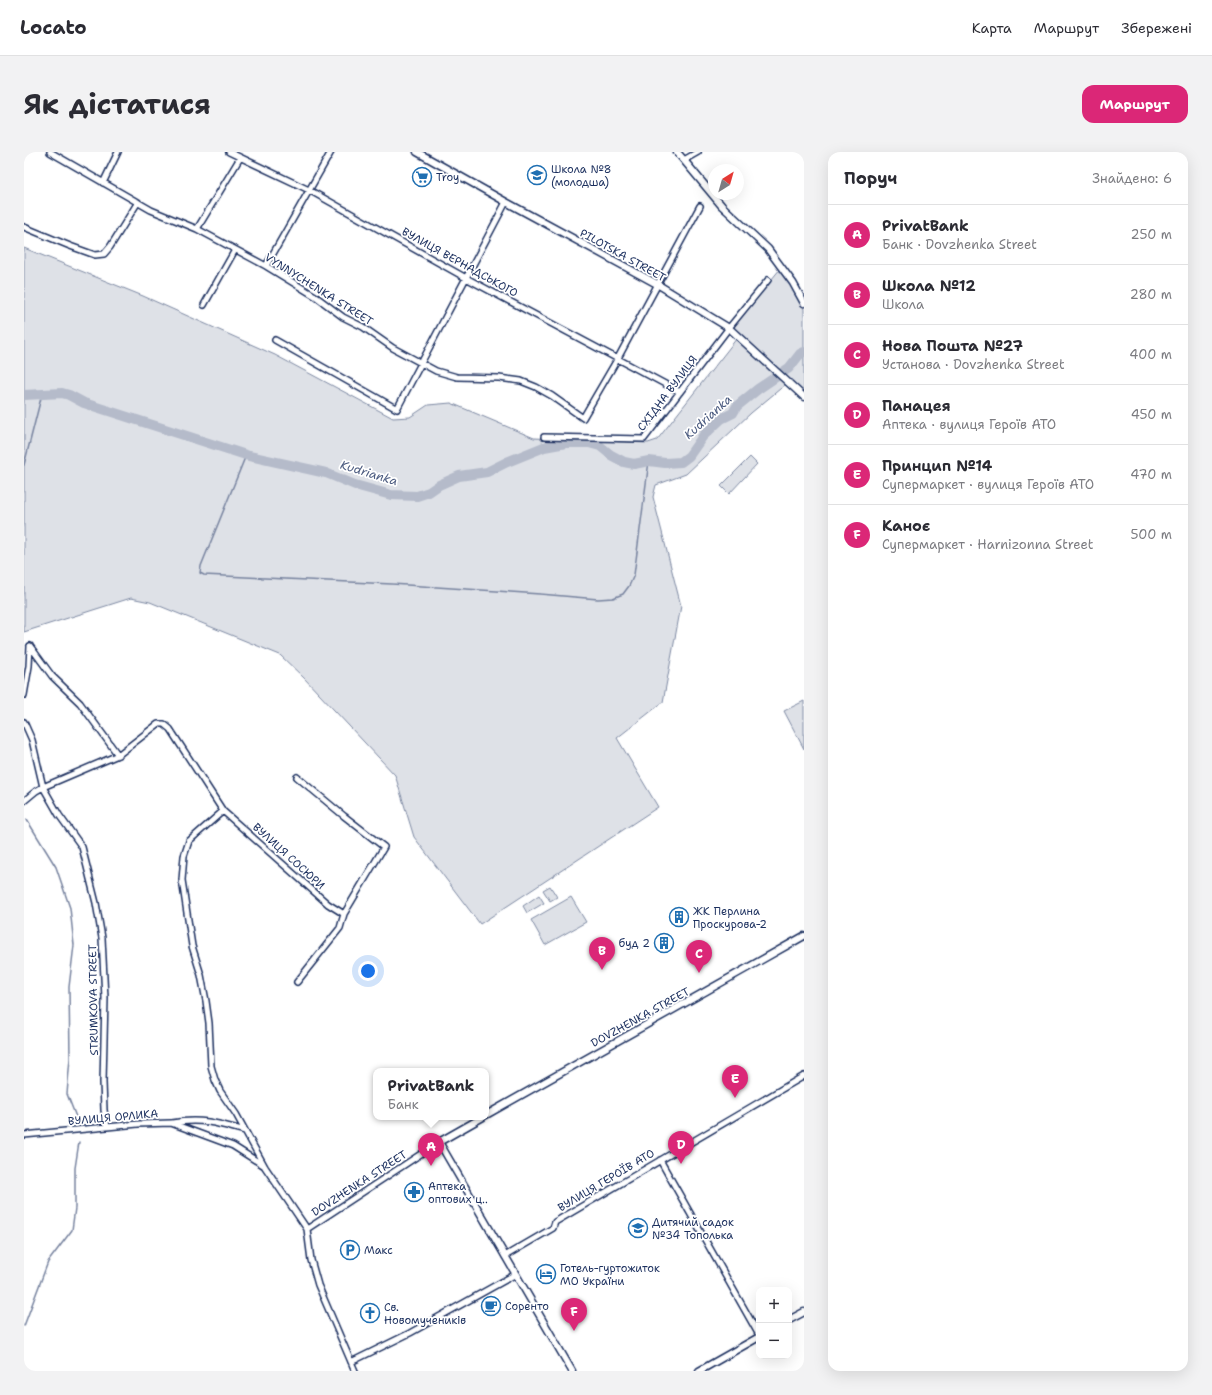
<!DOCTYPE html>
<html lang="uk">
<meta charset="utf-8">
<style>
:root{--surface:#fff;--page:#f2f2f3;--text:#2b2b33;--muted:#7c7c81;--line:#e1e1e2;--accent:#db2777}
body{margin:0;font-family:"Shantell Sans",sans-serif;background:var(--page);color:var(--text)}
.controls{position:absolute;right:12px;bottom:12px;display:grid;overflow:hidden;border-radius:8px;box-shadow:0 4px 16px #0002}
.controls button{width:36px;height:36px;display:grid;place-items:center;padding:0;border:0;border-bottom:1px solid var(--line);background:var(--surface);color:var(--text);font:20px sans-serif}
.compass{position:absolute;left:684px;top:12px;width:36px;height:36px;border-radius:50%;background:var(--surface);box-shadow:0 4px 16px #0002;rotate:37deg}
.you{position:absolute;left:344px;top:819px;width:14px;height:14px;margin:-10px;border:3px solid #fff;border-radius:50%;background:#1a73e8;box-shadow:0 0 0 6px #1a73e833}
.badge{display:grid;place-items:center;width:26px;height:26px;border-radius:50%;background:var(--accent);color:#fff;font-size:13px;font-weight:700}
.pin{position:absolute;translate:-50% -33px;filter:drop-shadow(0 1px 2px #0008)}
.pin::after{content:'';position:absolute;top:21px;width:14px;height:12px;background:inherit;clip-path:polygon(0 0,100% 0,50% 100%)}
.popup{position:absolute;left:349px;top:916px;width:116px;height:52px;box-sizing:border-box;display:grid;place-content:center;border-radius:8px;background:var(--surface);filter:drop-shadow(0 1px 3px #0005);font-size:13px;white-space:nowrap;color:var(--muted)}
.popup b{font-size:15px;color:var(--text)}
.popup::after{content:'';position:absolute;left:50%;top:100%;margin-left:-8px;border:8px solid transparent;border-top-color:var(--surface)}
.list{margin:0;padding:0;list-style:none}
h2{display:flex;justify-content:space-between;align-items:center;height:52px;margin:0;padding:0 16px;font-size:17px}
h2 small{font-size:13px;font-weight:400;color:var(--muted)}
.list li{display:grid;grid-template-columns:26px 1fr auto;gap:12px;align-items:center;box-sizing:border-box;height:60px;padding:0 16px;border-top:1px solid var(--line)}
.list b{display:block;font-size:15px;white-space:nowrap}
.list p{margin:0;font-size:13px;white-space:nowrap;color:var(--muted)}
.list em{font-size:13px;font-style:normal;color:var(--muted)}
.map{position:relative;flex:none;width:780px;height:1219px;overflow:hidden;border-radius:12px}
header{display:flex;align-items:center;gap:24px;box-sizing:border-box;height:56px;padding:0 20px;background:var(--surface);border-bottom:1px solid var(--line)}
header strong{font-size:19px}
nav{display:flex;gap:22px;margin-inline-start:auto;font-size:14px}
.intro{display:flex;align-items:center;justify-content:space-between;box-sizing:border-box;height:96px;padding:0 24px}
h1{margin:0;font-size:28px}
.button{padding:10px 18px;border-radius:12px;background:var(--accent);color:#fff;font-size:14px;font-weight:700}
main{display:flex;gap:24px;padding:0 24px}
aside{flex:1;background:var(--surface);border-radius:12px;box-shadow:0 4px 16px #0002}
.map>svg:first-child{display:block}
</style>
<header>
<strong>Locato</strong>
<nav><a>Карта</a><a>Маршрут</a><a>Збережені</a></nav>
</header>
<div class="intro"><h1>Як дістатися</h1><a class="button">Маршрут</a></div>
<main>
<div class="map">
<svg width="780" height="1219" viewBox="0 0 780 1219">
<rect width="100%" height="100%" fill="#fff"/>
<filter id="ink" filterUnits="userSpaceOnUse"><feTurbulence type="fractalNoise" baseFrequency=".025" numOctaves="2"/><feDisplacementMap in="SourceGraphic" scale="8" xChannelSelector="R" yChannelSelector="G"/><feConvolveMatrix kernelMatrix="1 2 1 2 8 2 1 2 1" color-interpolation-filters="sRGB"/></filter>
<g filter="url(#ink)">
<path fill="#dee1e7" stroke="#7c88a2" d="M0,96L119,144L251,203L369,266L386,265L404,253L427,251L510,286L624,291L633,288L713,186L762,232L727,261L662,322L632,333L629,345L657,454L639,550L593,586L634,655L456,772L390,685L371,623L280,526L256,503L126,450L107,446L0,480Z
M756,117L776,148L780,157V242L709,175Z
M726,305L733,312L705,342L697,334Z
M780,549V597L760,559Z
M526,734L533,745L526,749L519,738Z
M515,743L520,751L503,761L499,754Z
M547,745L562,770L521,793L507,768Z"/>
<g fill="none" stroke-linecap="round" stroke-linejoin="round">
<path stroke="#77839f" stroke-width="1.5" d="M222,303L177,414L176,421L180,423L368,432L516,442L574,447L589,446L599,442L605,434L610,423L625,309
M0,313L18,242
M3,668L32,715L46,756L50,793L45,835L46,906L43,942L52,965
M0,1174L24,1110L48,1078L51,1056V1016L55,990"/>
<path stroke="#b5bbca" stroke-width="10" d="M0,243L38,241L45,243L60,251L225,304L302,321L331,333L367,343L393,344L405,340L415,333L435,324L463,320L483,310L520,295L542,291H565L576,294L587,303L600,310L610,312L625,309L641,311L657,310L665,304L679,284L697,267L709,261L713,254L734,237L765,216L776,202L780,200"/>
<g stroke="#1b2f5e" stroke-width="8">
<path id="minor" d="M26,0L127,58L173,77L242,114L291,144L319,165L339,175L369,196L412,219L433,225L475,226L497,229L512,235L528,244L559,266L594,206L676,54
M205,0L285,38L442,126L656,240
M660,8L674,0
M79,31L94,0
M0,75L46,94L71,103L80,102L86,95L114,50
M173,77L216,6
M242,114L307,0
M180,153L211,98
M251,188L373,257L482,50
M520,285L620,287L704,177L744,128
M6,494L28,524L56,551L94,603
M0,543L5,514L6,494
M0,570L8,588L19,635L35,663L58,695L72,751L78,786L81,846L79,930L80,958L83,975
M0,649L12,639L19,635L94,603L134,572H140L146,577L199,659L165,689L160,704L158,728L168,794L177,823L182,849L185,871L187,914L191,928L196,939L212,962L241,1015L283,1077L287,1108L294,1133L331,1219
M199,659L304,752L320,762
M273,830L316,776L320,762L360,695L320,664L273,625
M148,971C176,966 193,971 221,979
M0,983L114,972L147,971L209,994L239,1013
M636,1008L735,1183
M283,1077L415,990
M481,1104L529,1076L531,1070L780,924
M327,1210L386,1181L492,1122"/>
</g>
<g stroke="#1b2f5e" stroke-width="9">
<path id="tertiary" d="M393,0L482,50L633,132L705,176L780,245
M653,0L698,54L744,97L769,131L780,151
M462,963L780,784
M459,965L415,990L548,1219
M765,1168L780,1160
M675,1219L735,1185"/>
</g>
<use href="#minor" stroke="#fff" stroke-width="5"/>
<use href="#tertiary" stroke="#fff" stroke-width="6"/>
</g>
</g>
<defs>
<g id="school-ring" transform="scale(1)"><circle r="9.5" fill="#fff" stroke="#1f6fb2" stroke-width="1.5"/><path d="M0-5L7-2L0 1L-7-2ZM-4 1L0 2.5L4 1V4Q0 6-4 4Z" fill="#1f6fb2"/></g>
<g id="supermarket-ring" transform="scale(1)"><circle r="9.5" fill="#fff" stroke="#1f6fb2" stroke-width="1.5"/><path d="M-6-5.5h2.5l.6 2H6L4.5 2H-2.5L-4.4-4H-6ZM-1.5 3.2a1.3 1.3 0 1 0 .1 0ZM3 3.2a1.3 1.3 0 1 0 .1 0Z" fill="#1f6fb2"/></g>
<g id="building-ring" transform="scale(1)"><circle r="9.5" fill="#fff" stroke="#1f6fb2" stroke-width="1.5"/><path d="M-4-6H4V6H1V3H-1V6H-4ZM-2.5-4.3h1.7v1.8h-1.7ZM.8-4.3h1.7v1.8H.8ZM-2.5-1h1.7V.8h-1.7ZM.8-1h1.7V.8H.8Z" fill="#1f6fb2"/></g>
<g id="pharmacy-ring" transform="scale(1)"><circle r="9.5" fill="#fff" stroke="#1f6fb2" stroke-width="1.5"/><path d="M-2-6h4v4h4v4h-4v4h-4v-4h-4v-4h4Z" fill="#1f6fb2"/></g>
<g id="parking-ring" transform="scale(1)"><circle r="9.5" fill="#fff" stroke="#1f6fb2" stroke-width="1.5"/><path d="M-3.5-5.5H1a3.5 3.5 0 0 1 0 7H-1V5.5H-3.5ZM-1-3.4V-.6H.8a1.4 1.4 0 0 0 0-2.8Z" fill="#1f6fb2"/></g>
<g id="hotel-ring" transform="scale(1)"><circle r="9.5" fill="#fff" stroke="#1f6fb2" stroke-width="1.5"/><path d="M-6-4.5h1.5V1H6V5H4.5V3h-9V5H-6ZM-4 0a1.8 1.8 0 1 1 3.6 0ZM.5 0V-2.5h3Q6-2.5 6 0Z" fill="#1f6fb2"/></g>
<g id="cafe-ring" transform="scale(1)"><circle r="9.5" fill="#fff" stroke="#1f6fb2" stroke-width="1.5"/><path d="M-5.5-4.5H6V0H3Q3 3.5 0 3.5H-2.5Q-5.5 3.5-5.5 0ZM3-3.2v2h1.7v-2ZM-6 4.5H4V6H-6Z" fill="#1f6fb2"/></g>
<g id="church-ring" transform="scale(1)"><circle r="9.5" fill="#fff" stroke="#1f6fb2" stroke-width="1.5"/><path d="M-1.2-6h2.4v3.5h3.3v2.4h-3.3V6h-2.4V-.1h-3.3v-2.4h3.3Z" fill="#1f6fb2"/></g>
</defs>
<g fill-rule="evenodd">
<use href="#school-ring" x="513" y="23"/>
<use href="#supermarket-ring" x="398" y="25"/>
<use href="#building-ring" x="655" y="765"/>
<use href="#building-ring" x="640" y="791"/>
<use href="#pharmacy-ring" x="390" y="1040"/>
<use href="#school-ring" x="614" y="1076"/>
<use href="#parking-ring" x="326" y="1098"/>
<use href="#hotel-ring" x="522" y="1122"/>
<use href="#cafe-ring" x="467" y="1154"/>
<use href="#church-ring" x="346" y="1161"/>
</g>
<g text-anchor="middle" stroke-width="3.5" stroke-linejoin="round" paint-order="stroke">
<g font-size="11" fill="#1b2f5e" stroke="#fff" text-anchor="start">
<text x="527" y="21">Школа №8<tspan x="527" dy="13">(молодша)</tspan></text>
<text x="412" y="29">Troy</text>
<text x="669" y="763">ЖК Перлина<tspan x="669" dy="13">Проскурова-2</tspan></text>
<text x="626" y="795" text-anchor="end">буд 2</text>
<text x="404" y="1038">Аптека<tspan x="404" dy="13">оптових ц‥</tspan></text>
<text x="628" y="1074">Дитячий садок<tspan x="628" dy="13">№34 Тополька</tspan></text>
<text x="340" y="1102">Макс</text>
<text x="536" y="1120">Готель-гуртожиток<tspan x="536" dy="13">МО України</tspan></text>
<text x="481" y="1158">Соренто</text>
<text x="360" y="1159">Св.<tspan x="360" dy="13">Новомучеників</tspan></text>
</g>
<g font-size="11" fill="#1b2f5e" stroke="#fff">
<text transform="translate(599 103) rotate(29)" y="4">PILOTSKA STREET</text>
<text transform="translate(436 110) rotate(29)" y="4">ВУЛИЦЯ ВЕРНАДСЬКОГО</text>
<text transform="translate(295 137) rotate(32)" y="4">VYNNYCHENKA STREET</text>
<text transform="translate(643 241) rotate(-53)" y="4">СХІДНА ВУЛИЦЯ</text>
<text transform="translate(265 704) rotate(42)" y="4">ВУЛИЦЯ СОСЮРИ</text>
<text transform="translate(69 848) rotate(-91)" y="4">STRUMKOVA STREET</text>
<text transform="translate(616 865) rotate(-29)" y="4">DOVZHENKA STREET</text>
<text transform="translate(89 965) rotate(-5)" y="4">ВУЛИЦЯ ОРЛИКА</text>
<text transform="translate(582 1028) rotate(-31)" y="4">ВУЛИЦЯ ГЕРОЇВ АТО</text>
<text transform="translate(335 1031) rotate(-33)" y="4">DOVZHENKA STREET</text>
</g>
<g font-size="12" font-style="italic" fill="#49597e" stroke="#fff">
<text transform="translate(684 265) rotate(-42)" y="4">Kudrianka</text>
<text transform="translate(345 321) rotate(17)" y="4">Kudrianka</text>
</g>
</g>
</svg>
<div class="controls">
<button>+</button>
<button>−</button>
</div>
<svg class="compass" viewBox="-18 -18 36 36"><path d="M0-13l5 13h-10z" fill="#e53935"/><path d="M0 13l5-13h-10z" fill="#7c7c81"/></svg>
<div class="you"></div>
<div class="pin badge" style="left:407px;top:1014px">A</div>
<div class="popup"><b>PrivatBank</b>Банк</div>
<div class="pin badge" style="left:578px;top:818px">B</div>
<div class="pin badge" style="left:675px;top:821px">C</div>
<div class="pin badge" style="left:657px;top:1012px">D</div>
<div class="pin badge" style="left:711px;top:946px">E</div>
<div class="pin badge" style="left:550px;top:1179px">F</div>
</div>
<aside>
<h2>Поруч<small>Знайдено: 6</small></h2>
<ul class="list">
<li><span class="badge">A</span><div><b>PrivatBank</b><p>Банк · Dovzhenka Street</p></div><em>250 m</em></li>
<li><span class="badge">B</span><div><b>Школа №12</b><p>Школа</p></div><em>280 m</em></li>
<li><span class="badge">C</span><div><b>Нова Пошта №27</b><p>Установа · Dovzhenka Street</p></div><em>400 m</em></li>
<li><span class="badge">D</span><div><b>Панацея</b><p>Аптека · вулиця Героїв АТО</p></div><em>450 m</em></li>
<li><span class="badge">E</span><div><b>Принцип №14</b><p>Супермаркет · вулиця Героїв АТО</p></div><em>470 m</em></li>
<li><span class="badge">F</span><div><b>Каноє</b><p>Супермаркет · Harnizonna Street</p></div><em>500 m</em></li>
</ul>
</aside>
</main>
